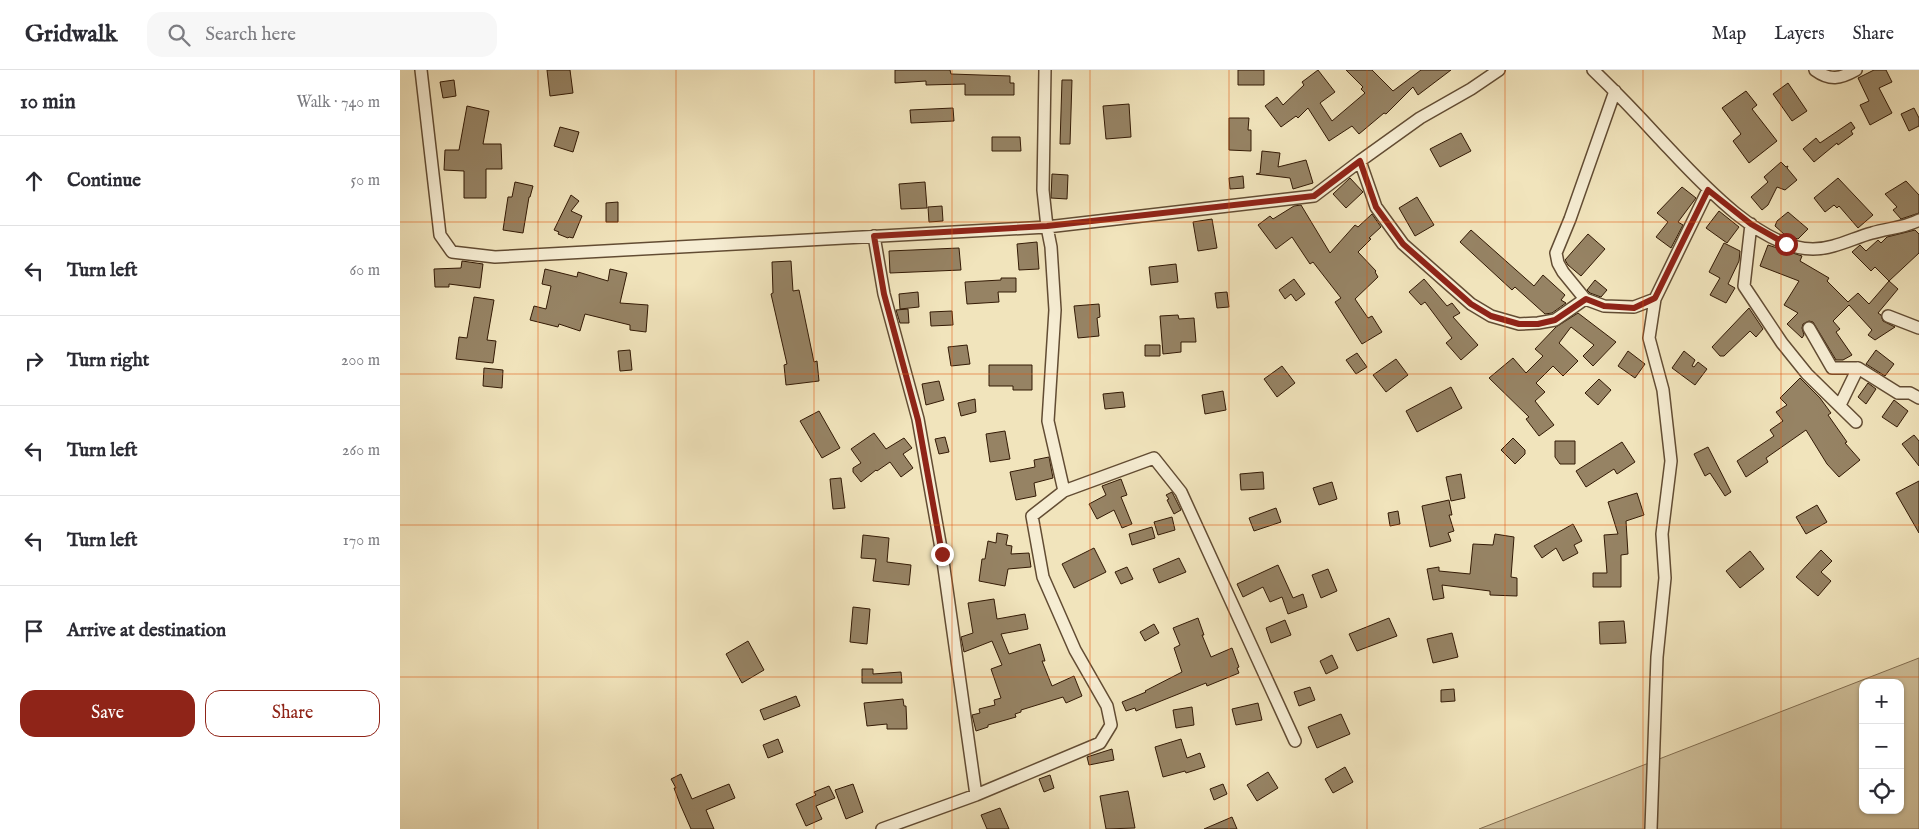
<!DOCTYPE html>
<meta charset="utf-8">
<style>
:root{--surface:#fff;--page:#f7f7f7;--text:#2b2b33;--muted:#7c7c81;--line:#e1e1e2;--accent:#8f2418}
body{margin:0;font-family:"IM FELL English",serif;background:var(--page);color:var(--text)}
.controls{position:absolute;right:15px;bottom:15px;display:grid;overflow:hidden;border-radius:10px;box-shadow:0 1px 4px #0004}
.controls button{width:45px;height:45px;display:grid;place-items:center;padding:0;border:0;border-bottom:1px solid var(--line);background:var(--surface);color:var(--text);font:25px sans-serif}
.stop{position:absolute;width:15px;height:15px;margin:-11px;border:4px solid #8f2418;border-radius:50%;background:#fff}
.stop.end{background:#8f2418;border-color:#fff;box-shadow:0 1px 5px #0008}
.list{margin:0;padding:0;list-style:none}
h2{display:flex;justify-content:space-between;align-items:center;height:65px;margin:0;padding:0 20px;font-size:21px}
h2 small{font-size:16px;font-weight:400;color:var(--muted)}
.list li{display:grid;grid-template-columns:32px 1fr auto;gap:15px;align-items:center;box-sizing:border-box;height:90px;padding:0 20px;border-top:1px solid var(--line)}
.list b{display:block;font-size:19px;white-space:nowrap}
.list em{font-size:16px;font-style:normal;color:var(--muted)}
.actions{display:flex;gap:10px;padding:15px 20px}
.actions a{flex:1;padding:11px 0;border:1px solid var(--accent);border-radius:15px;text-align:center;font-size:18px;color:var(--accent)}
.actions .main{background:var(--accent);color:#fff}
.icon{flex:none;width:28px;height:28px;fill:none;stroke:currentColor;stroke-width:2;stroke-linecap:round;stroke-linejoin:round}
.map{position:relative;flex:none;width:1519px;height:759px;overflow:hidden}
header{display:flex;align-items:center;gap:30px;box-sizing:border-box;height:70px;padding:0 25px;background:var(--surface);border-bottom:1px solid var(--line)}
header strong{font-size:24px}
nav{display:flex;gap:28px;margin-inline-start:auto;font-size:18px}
.search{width:350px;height:45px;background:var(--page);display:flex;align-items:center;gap:12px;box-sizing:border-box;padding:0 18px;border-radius:15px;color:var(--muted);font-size:19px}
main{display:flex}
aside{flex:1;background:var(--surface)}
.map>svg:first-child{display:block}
</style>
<header>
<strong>Gridwalk</strong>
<div class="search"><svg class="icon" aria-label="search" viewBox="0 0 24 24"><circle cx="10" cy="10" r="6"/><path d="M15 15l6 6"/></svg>Search here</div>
<nav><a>Map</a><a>Layers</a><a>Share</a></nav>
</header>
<main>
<aside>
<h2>10 min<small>Walk · 740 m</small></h2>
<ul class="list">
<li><svg class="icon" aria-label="ahead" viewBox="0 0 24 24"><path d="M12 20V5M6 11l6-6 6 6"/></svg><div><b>Continue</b></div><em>50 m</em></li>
<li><svg class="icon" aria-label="left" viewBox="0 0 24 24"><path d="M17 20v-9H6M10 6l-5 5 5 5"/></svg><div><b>Turn left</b></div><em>60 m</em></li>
<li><svg class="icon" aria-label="right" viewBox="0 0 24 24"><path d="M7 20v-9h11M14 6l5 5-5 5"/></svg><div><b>Turn right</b></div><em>200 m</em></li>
<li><svg class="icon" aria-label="left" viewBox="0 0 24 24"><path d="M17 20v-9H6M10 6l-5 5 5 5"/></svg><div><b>Turn left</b></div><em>260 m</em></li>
<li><svg class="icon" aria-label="left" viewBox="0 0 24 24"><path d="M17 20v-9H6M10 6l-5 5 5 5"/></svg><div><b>Turn left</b></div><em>170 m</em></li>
<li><svg class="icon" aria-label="arrive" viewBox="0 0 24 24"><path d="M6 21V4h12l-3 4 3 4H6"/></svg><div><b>Arrive at destination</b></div></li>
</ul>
<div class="actions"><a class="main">Save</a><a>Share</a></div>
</aside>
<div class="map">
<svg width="1519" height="759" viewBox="0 0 1519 759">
<rect width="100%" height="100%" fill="#f1e4bc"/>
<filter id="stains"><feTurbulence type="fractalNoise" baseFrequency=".004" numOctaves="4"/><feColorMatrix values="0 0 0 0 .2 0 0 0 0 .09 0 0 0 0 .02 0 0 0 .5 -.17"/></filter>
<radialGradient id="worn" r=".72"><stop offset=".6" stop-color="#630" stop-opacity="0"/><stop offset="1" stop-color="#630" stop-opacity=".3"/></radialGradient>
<path fill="#d1c29d" stroke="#826e51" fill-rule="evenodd" d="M1519,588V759H1079ZM1463,613H1500V740H1463Z"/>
<path fill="#968364" stroke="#331a05" d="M147,0H170L173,23L150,26Z
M495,0H550L551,4L610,6V13H614V25H565V14L526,15V11L495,13Z
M838,0H864V15H838Z
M918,0L935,22L920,33L932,51L965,23L961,19L963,17L946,0H972L993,21L1021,0H1051L1018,25L1013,17L986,44L984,43L959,64L952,56L929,71L908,38L898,48L896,46L881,57L865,36L877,27L883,35L904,15L902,12Z
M1474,0H1486L1492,12L1479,18L1492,43L1470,55L1460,35L1469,31L1458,8Z
M54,10L56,26L43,28L40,12Z
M662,10H672L670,74H660Z
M1388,13L1407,41L1392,51L1373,24Z
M1346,21L1357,35L1352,39L1377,71L1349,93L1333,71L1341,64L1322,38Z
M729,34L731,67L706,69L703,36Z
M67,36L89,41L83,74H101L102,99H86V128H64V101L44,100L45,80H59Z
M553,38L554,51L511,53L510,40Z
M1514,38L1519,48V56L1509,61L1501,44Z
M829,48H849L848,60H851V81L829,80Z
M1451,52L1455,58L1451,61L1453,64L1438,75L1437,73L1414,92L1403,79L1416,68L1420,73Z
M160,57L179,62L173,82L154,76Z
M1061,63L1071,81L1040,97L1030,79Z
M592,67H620L621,81H592Z
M862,81L880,83L878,97L906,90L913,113L893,119L890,108L856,104L860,103Z
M1381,92L1386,97L1388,96L1387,98L1397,110L1385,120L1377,117L1368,135L1362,140L1351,127L1368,112L1364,107Z
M652,104L668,105L667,129L651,128Z
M843,106L844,118L830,119L829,108Z
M950,108L963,122L946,138L933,124Z
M1438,108L1473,145L1458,158L1439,136L1437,138L1434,135L1425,142L1414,128Z
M1506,111L1519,125V143L1501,149L1493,140L1497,137L1485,124Z
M115,112L133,116L130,127H129L123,163L103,160L108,127H112Z
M525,112L527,138L501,139L499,114Z
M1282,117L1296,128L1278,152L1283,155L1271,178L1256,167L1268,152L1257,143Z
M171,125L179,131L171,141L182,146L173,168L169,167L168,168L158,164L159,162L154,160Z
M1017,127L1034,155L1015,166L999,138Z
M218,132V152H206V133Z
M901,135L930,183L955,155L958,157L972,144L981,157L969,168L971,169L958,182L976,201L975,202L978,207L955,229L968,248L972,246L982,262L962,274L935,232L941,228L913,192L910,194L892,167L876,179L858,155L870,146L873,149L894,136Z
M542,136L543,151L529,152L528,137Z
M1319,141L1339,157L1327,173L1306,158Z
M1388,142L1408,159L1398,169L1385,165L1375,156L1377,151Z
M812,149L817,178L798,181L793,152Z
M1071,160L1134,216L1143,205L1165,225L1161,230L1166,233L1152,243L1145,244L1115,217L1112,220L1060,172Z
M1515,160L1519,164V183L1489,211L1475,197L1471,201L1452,182L1460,175L1466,181L1478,170L1481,173L1487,167Z
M1188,164L1205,179L1181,206L1168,195L1165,190Z
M637,172L639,199L619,200L617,174Z
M1324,173L1340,181L1339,191L1328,214L1335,218L1326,233L1310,225L1320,208L1309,202Z
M1368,175L1402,186L1400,191L1429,208L1427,211L1448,232L1458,223L1469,234L1489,211L1498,219L1478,243L1481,245L1483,251L1495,257L1475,270L1468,265L1472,260L1449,235L1433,251L1440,259L1436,262L1452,285L1443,290H1436L1413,252L1409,251L1403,254L1402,258L1404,265L1402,268L1387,254L1398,243L1384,235L1399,211L1360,196Z
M559,178L561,200L490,203L489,181Z
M62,191L83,194L80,218L49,214V217H35L34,199L61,198Z
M391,191L393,221L399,220L414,292L417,291L419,311L386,315L384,295L387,294L371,224L373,223L372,192Z
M776,194L778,212L751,215L749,197Z
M145,199L177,207L178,202L208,211L210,199L227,203L220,233L248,235L246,262L230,260V255L185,244L180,261L159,254L158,257L130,250L134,236L146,239L151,216L142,214Z
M601,208H616V222H598L599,232L567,234L565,212L601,210Z
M894,209L905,224L896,231L891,224L885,229L879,220Z
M1024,209L1047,236L1052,233L1060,243L1053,247L1078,275L1061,290L1046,273L1052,268L1025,232L1021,235L1009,222Z
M1195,210L1207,220L1201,227L1190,223L1187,220Z
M518,222L519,237L500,239L499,224Z
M827,222L829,237L817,238L815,223Z
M74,227L94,230L87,270L96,271L93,293L56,289L59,267L67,268Z
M699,234L700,247L697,248L699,266L678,268L674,236Z
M1349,238L1363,259L1356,267L1350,261L1324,286H1320L1312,277Z
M508,239L509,253H500L496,240Z
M552,241L553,255L531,256L530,242Z
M1178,243L1216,272L1193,296L1183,286L1194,275L1171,257L1159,273L1178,291L1163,306L1153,296L1136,313L1145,322L1135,331L1154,355L1139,366L1126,349L1129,347L1089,308L1113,288L1126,303L1143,286L1135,279L1156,257Z
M778,245L779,249L794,248L796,272H781V282L763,284L760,246Z
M567,275L570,294L551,296L548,277Z
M745,275H760V286H745Z
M230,280L232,300L220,301L218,281Z
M1476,280L1494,294L1485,306L1466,294Z
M1228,281L1245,294L1235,308L1218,296Z
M1284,281L1295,290L1292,296L1294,297L1298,292L1307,299L1295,315L1272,298Z
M957,283L967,297L956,304L946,290Z
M996,289L1008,305L986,322L973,305Z
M589,295H632V320H613V316H589Z
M882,296L895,313L877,327L864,309Z
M84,298L103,300L102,318L83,316Z
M1400,308L1420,328L1431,343L1428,345L1447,372L1445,373L1460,390L1439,407L1427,394L1406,360L1366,388L1368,392L1346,407L1337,391L1374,366L1370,360L1383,351L1376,342L1387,335L1380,328Z
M1199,309L1211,320L1198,335L1185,323Z
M539,311L544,330L526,335L522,314Z
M1468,313L1476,319L1466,334L1458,327Z
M1051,317L1062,338L1017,362L1006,341Z
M823,321L826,340L805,344L802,325Z
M723,322L725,337L705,339L703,324Z
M575,329L576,342L561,346L558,333Z
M1494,330L1508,341L1497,357L1482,347Z
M419,341L440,378L422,388L400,351Z
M605,361L610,389L590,392L586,364Z
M474,363L486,379L504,368L512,378L503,384L513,398L501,407L490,392L477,401L476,400L461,412L453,402V398L461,393L451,379Z
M1514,365L1519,371V396L1502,374Z
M545,367L549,382L539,384L535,369Z
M1113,368L1125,380V384L1115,394L1101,380Z
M1155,371H1175V394H1160L1155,387Z
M1222,372L1235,392L1217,404L1214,399L1186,417L1176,401Z
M1308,377L1331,422L1325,426L1310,403L1305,406L1294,384Z
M649,387L653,408L634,413L636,426L616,430L610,402L635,397L634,390Z
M863,402L864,419L841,420L840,404Z
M1061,404L1065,428L1051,431L1046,407Z
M441,408L445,438L433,439L430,409Z
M721,409L727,425L721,427L732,454L722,458L714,440L697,449L689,434L706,425L702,416Z
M1519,411V463L1496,423Z
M932,412L937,429L919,435L913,418Z
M772,422L781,440L774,444L767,430L769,429L766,425Z
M1237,423L1244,445L1226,451L1228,484L1221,485V517H1193V503H1207L1204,465L1218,464L1208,432Z
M1049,430L1052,445H1049L1054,461L1048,463L1051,471L1030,477L1022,436Z
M1417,435L1427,452L1406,464L1396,447Z
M876,438L881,452L854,461L849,448Z
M998,441L1000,454L990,456L988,443Z
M772,447L775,460L758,465L754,452Z
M1173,454L1182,471L1174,475L1178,483L1163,491L1156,478L1142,488L1134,476Z
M752,457L755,468L732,475L729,464Z
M597,463L608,465L606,475L612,476L611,484L629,483L631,497L608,499L605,516L579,511L582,489H585L588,471L596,473Z
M1095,464L1114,467L1111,507L1117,508V526L1090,525V521L1042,515L1044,528L1033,530L1027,499L1039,497V501L1070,504L1073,474L1093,475Z
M463,465L489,468L487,492L511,495L509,515L473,511L476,489L461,488Z
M694,478L706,502L674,518L662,494Z
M1421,480L1432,491L1421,502L1431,511L1418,526L1396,507Z
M1350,481L1364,499L1340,518L1326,501Z
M779,488L786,502L759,513L753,499Z
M878,495L893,528L903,524L907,537L888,544L882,527L870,532L863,517L843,527L837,514Z
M727,497L733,509L721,514L715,502Z
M928,499L937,521L921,528L912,505Z
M594,529L597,549L625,544L628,559L601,564L609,584L640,574L645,591H642L652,616L674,606L682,626L666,633L663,627L621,640V642L615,644L616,647L588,655V657L576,661L572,645L580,643L579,639L595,635L594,630L601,628L591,599L602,595L592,571L564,582L561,567L573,563L568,533Z
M453,537L470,539L467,574L450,572Z
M798,548L804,565H802L811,587L832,578L839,597L837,598L839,603L807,616L806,613L736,641L735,638L726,641L722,632L746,622L745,621L782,602L774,578L780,575L773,558Z
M989,548L997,566L957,581L949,564Z
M885,550L891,565L871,573L866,558Z
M1224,551L1226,573L1200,574L1199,552Z
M754,554L759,563L745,571L740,562Z
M1052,563L1058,587L1033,593L1027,569Z
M348,571L364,600L342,613L326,584Z
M932,585L938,598L926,604L920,591Z
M462,599H473V604L501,602L502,613H462Z
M910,617L915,630L899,636L894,622Z
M1054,619L1055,631L1041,632V620Z
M396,626L400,636L364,650L360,640Z
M503,629L504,636H506L507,659H487V654L467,656L464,633Z
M858,633L862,650L836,655L832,639Z
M792,637L794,655L776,658L773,640Z
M941,644L950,664L917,678L908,657Z
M378,669L383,682L368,688L363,675Z
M781,669L787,688L800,683L805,697L786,703L785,701L763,707L755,677Z
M712,679L714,690L689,695L687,687Z
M945,697L953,712L933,723L925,709Z
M868,702L878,718L857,731L847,715Z
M281,704L292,729L329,714L335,728L306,740L314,759H291L280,734L274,718H276L271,709Z
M650,705L654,718L644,722L639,709Z
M453,714L463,742L446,749L435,720Z
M823,714L827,724L814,730L810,719Z
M429,716L435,728L416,736L422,749L406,756L396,734L416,725L414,722Z
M728,721L735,758L706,759L700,726Z
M600,738L609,759H587L581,745Z
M832,747L837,759H804Z"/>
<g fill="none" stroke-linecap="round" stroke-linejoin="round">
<g stroke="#624c33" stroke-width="14">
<path id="street" d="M21,0L40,165L52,182L95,187L647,157L914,126L960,91
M645,0L643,120L647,157L651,177L655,240L648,351L664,421
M1099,0L1071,19L1020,48L960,91L976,137L1003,174L1071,234L1091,246L1119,254L1138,253L1155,250L1185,229
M1193,0C1216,22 1238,45 1259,68C1294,105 1358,179 1413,179C1434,179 1453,168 1472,163C1488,158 1504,158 1519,150
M1415,0C1430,11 1440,9 1456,0
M1215,21L1170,149L1156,183L1158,193L1163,202L1185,229L1204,236L1234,237L1255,229
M1351,154L1344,216L1382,273L1407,304L1456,352
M474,166L484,224L518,349L542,484L576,725
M1488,246L1519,258
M1409,258L1432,298H1458
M1440,335L1458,298L1498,323H1510L1519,328
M482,759L576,725L700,673L711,655L707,636L675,580L643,507L632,446L664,421L754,388L781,422L895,671
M1251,759L1257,587L1265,508L1262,464L1271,391L1263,320L1249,268L1255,229L1308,120"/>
</g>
<use href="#street" stroke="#f6edd3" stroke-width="11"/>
</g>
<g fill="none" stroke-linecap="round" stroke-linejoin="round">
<path stroke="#8f2418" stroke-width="6" d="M542,484L518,350L484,224L474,166L647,156L914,126L960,91L976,137L1003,174L1071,234L1091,246L1119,254H1138L1155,250L1186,229L1204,236L1234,238L1255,228L1308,120L1351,154L1386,174"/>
</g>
<path fill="none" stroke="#df560c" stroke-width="1" stroke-opacity="0.55" d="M138,0V759M276,0V759M414,0V759M552,0V759M690,0V759M829,0V759M967,0V759M1105,0V759M1243,0V759M1381,0V759M0,152H1519M0,304H1519M0,455H1519M0,607H1519"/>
<rect width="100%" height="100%" filter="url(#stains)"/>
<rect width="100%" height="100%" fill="url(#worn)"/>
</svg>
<div class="controls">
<button>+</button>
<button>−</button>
<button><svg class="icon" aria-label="locate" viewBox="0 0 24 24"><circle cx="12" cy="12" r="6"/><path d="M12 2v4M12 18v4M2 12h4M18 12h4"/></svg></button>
</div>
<div class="stop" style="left:1386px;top:174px"></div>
<div class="stop end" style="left:542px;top:484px"></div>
</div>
</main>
